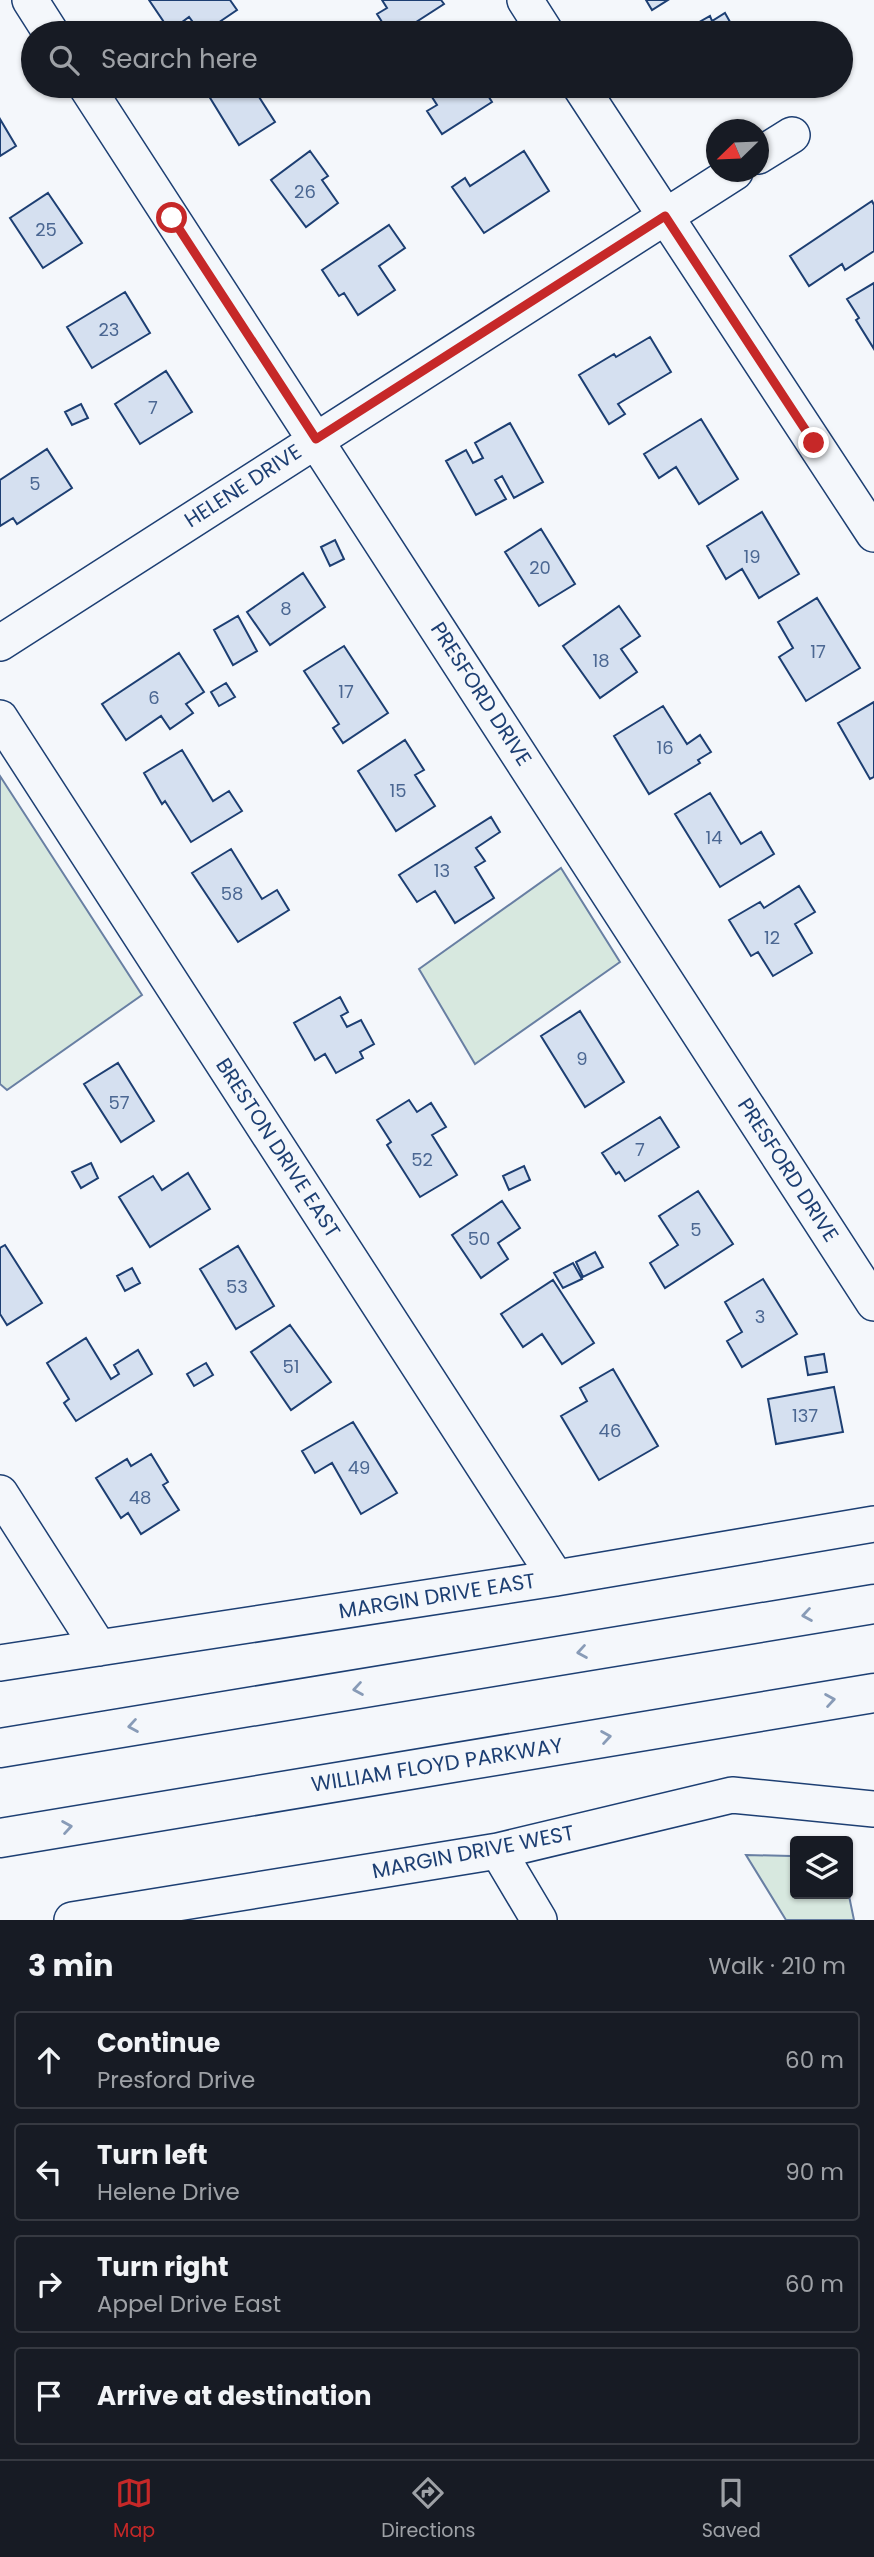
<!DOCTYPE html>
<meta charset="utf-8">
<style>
:root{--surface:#171b24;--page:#20242c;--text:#f1f3f6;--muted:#9ea1a6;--line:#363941;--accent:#c62828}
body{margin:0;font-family:Poppins,sans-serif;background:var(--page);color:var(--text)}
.controls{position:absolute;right:21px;bottom:21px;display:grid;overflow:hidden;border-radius:7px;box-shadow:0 2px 5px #0004}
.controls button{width:63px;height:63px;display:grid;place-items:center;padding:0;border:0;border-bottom:2px solid var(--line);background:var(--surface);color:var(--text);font:35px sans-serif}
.compass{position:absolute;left:706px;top:119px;width:63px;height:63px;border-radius:50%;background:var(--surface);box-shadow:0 2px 5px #0004;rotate:247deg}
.stop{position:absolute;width:21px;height:21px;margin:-16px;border:5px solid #c62828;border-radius:50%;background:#fff}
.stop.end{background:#c62828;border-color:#fff;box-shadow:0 2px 7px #0008}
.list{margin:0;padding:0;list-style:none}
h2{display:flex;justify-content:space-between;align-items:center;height:91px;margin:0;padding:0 28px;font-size:30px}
h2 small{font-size:23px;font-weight:400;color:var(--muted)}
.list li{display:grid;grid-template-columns:46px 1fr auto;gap:21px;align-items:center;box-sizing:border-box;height:98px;margin:0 14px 14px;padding:0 14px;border:2px solid var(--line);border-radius:7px}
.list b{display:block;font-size:26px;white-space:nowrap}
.list p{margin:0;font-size:23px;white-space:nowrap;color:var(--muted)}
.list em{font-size:23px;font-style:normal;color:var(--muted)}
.icon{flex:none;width:38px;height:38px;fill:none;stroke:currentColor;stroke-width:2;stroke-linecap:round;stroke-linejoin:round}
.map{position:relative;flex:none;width:874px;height:1920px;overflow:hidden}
.search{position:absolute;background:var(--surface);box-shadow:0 2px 5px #0004;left:21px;right:21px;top:21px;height:77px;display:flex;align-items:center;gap:18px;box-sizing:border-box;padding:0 24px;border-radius:38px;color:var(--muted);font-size:26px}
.sheet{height:539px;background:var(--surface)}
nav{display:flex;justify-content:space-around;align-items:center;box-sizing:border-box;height:98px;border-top:2px solid var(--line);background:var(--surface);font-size:19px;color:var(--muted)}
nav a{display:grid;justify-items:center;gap:4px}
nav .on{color:var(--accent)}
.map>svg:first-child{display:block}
</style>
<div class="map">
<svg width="874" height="1920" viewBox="0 0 874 1920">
<rect width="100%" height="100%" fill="#f4f7fb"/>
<path fill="#d7e8df" stroke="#687fa3" stroke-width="2" d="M0,776L142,995L7,1090L0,1084Z
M561,868L620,962L475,1064L419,969Z
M746,1855L791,1856L795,1859V1894H848V1891L854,1920H786Z"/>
<path fill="#d5e0f0" stroke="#1d3f73" stroke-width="2" d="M149,0H230L237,10L203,33H201L189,17L170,31Z
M382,0H441L444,4L399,33H389L377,14L387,8Z
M646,0H668L652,10Z
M725,13L734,29L726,33H680L710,16L712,21Z
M207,86H252L275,122L239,145L204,88Z
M425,86H482L492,102L442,134L427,111L437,105Z
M0,119L16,146L0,156Z
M310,151L328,176L322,180L338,203L306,227L271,180Z
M524,151L549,191L484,233L452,187L465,178L470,186Z
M48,193L82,243L43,268L10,218Z
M872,201L874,205V251L845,270L842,264L809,286L790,256Z
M389,225L405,248L379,266L395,290L358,315L344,293L339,296L322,270Z
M874,283V349L856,320L859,318L847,299Z
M125,292L150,333L92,368L67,327Z
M650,337L671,372L618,404L625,414L609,424L579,375L614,354L616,357Z
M166,371L192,412L140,444L115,404Z
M81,404L88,418L72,425L65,412Z
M701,419L738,479L699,504L676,467L659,478L644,454Z
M510,423L543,482L514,498L502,476L495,480L506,499L476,515L446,461L466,450L473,463L483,458L475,443Z
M47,449L72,488L17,524L13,518L0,526V480Z
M762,512L799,574L759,598L742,569L726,579L707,546Z
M541,529L575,584L539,606L505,552Z
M335,540L344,559L330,566L321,547Z
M303,573L325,607L270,645L247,612Z
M817,598L860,668L806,701L779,657L793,648L778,622Z
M619,606L640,636L621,649L637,672L600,698L563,646Z
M238,616L257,651L233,665L214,630Z
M344,646L388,713L343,743L333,728L339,724L304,671Z
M179,653L204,692L186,704L193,713L170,729L161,716L126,740L102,704Z
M226,683L235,697L219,706L211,692Z
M874,702V777L870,779L838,723Z
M663,706L687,744L700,735L711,752L698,760L700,763L649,794L614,736Z
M405,740L424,770L415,775L435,806L396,831L358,771Z
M182,750L213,801L229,791L242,811L191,842L165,801L162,804L144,773Z
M710,793L741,844L761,832L774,854L720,887L675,814Z
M491,817L500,832L476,848L485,861L475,867L494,898L455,923L435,891L417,902L399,875Z
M231,849L262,899L277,890L289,910L238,942L192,873Z
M799,886L815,912L795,924L812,953L773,976L758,952L751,956L729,920L760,902L764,908Z
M340,997L348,1012L341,1016L347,1027L361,1020L374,1044L360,1052L363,1058L336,1073L325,1054L315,1060L294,1023Z
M580,1011L624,1082L585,1107L541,1036Z
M118,1063L154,1121L121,1142L84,1084Z
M409,1100L417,1112L431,1103L446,1127L432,1135L457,1175L420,1197L387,1145L391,1142L377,1120Z
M660,1117L679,1147L625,1181L619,1172L616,1174L602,1153Z
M91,1163L98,1178L81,1188L72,1172Z
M524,1166L530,1180L509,1190L503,1176Z
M188,1173L210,1209L150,1247L119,1197L153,1176L162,1190Z
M698,1191L733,1244L665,1288L650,1263L678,1245L659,1216Z
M502,1201L520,1228L498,1243L508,1259L481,1278L452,1235Z
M5,1245L42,1303L7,1325L0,1314V1248Z
M238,1246L274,1306L236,1329L200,1269Z
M595,1252L603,1267L583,1277L576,1262Z
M573,1263L582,1279L563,1288L554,1273Z
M132,1268L140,1283L125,1291L117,1276Z
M763,1279L797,1334L742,1367L727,1341L742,1332L725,1302Z
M553,1280L594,1343L562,1364L542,1334L523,1347L501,1314Z
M290,1325L331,1382L291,1410L251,1352Z
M86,1338L111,1379L119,1374L114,1365L138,1350L152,1374L76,1421L64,1403L69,1399L47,1363Z
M824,1354L827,1372L808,1375L805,1357Z
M206,1363L213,1375L194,1386L187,1374Z
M613,1369L658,1446L599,1480L561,1416L587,1401L580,1388Z
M834,1387L843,1432L776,1444L768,1399Z
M353,1422L397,1493L361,1514L332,1463L315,1473L302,1451Z
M151,1454L168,1482L163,1485L179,1510L141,1534L128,1513L121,1518L96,1478L127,1459L131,1466Z"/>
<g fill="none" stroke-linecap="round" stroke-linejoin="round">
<g stroke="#1d3f73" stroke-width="38">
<path id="minor" d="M30,0L51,33
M525,0L546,33
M86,86L874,1303
M580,86L874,534
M758,156L792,135
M0,643L735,172
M0,718L556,1578
M0,1493L99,1648
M0,1663L556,1578L874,1524
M498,1851L539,1920
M72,1920L498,1851L732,1795L874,1809"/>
</g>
<g stroke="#1d3f73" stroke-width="41">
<path id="highway" d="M0,1748L874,1604
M0,1838L874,1693"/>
</g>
<use href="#minor" stroke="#f4f7fb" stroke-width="35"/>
<use href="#highway" stroke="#f4f7fb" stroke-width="38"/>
</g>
<defs><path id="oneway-chevron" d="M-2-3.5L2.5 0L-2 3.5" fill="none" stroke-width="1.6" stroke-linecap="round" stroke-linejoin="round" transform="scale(1.75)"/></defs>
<g stroke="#889bb7">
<use href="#oneway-chevron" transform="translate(807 1615) rotate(171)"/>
<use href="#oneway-chevron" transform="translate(582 1652) rotate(171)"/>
<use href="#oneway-chevron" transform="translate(358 1689) rotate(171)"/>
<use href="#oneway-chevron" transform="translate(830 1700) rotate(-9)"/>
<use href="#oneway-chevron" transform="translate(133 1726) rotate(171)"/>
<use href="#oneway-chevron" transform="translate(606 1737) rotate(-9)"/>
<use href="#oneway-chevron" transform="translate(67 1827) rotate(-9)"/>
</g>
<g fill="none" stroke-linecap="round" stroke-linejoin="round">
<path stroke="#c62828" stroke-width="9" d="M172,218L316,439L665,216L814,443"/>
</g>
<g text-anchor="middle" stroke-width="5" stroke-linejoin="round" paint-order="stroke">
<g font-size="18" fill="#4b6792">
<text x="305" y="198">26</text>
<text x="46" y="236">25</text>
<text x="109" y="336">23</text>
<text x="153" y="414">7</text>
<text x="35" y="490">5</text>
<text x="752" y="563">19</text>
<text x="540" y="574">20</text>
<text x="286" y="615">8</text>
<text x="818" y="658">17</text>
<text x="601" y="667">18</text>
<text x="346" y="698">17</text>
<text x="154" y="704">6</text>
<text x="665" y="754">16</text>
<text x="398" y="797">15</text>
<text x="714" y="844">14</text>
<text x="442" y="877">13</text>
<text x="232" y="900">58</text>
<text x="772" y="944">12</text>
<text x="582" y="1065">9</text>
<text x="119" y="1109">57</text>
<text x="640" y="1156">7</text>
<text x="422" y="1166">52</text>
<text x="696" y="1236">5</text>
<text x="479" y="1245">50</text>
<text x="237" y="1293">53</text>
<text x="760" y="1323">3</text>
<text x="291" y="1373">51</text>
<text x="805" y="1422">137</text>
<text x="610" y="1437">46</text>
<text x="359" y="1474">49</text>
<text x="140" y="1504">48</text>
</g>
<g font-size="21" fill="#1d3f73" stroke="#f4f7fb">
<text transform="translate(243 486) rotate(-33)" y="7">HELENE DRIVE</text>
<text transform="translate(481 694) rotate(57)" y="7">PRESFORD DRIVE</text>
<text transform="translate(278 1148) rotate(57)" y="7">BRESTON DRIVE EAST</text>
<text transform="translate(788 1170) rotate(57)" y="7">PRESFORD DRIVE</text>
<text transform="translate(437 1596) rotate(-9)" y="7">MARGIN DRIVE EAST</text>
<text transform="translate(437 1765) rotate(-9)" y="7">WILLIAM FLOYD PARKWAY</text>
<text transform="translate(473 1852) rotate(-11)" y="7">MARGIN DRIVE WEST</text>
</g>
</g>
</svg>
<div class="controls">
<button><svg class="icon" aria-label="layers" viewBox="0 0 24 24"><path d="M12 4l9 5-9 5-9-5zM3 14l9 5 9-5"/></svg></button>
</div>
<svg class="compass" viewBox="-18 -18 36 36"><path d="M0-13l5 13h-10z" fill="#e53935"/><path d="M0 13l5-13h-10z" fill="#9ea1a6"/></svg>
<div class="stop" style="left:172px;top:218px"></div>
<div class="stop end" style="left:814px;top:443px"></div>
<div class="search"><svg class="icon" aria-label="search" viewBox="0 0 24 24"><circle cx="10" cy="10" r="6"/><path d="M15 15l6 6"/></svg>Search here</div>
</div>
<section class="sheet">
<h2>3 min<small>Walk · 210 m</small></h2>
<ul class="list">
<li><svg class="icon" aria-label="ahead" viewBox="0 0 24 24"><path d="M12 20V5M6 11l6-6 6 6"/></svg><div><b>Continue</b><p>Presford Drive</p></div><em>60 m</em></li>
<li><svg class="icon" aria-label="left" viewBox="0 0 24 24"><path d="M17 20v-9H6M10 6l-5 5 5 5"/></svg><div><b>Turn left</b><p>Helene Drive</p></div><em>90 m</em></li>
<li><svg class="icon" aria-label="right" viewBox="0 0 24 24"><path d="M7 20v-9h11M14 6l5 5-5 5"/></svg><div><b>Turn right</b><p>Appel Drive East</p></div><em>60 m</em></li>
<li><svg class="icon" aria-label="arrive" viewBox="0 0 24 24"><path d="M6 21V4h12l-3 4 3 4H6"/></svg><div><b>Arrive at destination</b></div></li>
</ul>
</section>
<nav>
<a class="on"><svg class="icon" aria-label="map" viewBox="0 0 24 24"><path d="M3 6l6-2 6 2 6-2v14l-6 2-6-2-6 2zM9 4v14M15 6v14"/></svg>Map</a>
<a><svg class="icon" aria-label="directions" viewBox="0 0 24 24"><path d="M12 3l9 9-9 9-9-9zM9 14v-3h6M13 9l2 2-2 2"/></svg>Directions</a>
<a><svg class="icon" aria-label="saved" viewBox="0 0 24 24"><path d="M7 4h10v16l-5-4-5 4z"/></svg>Saved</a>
</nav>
